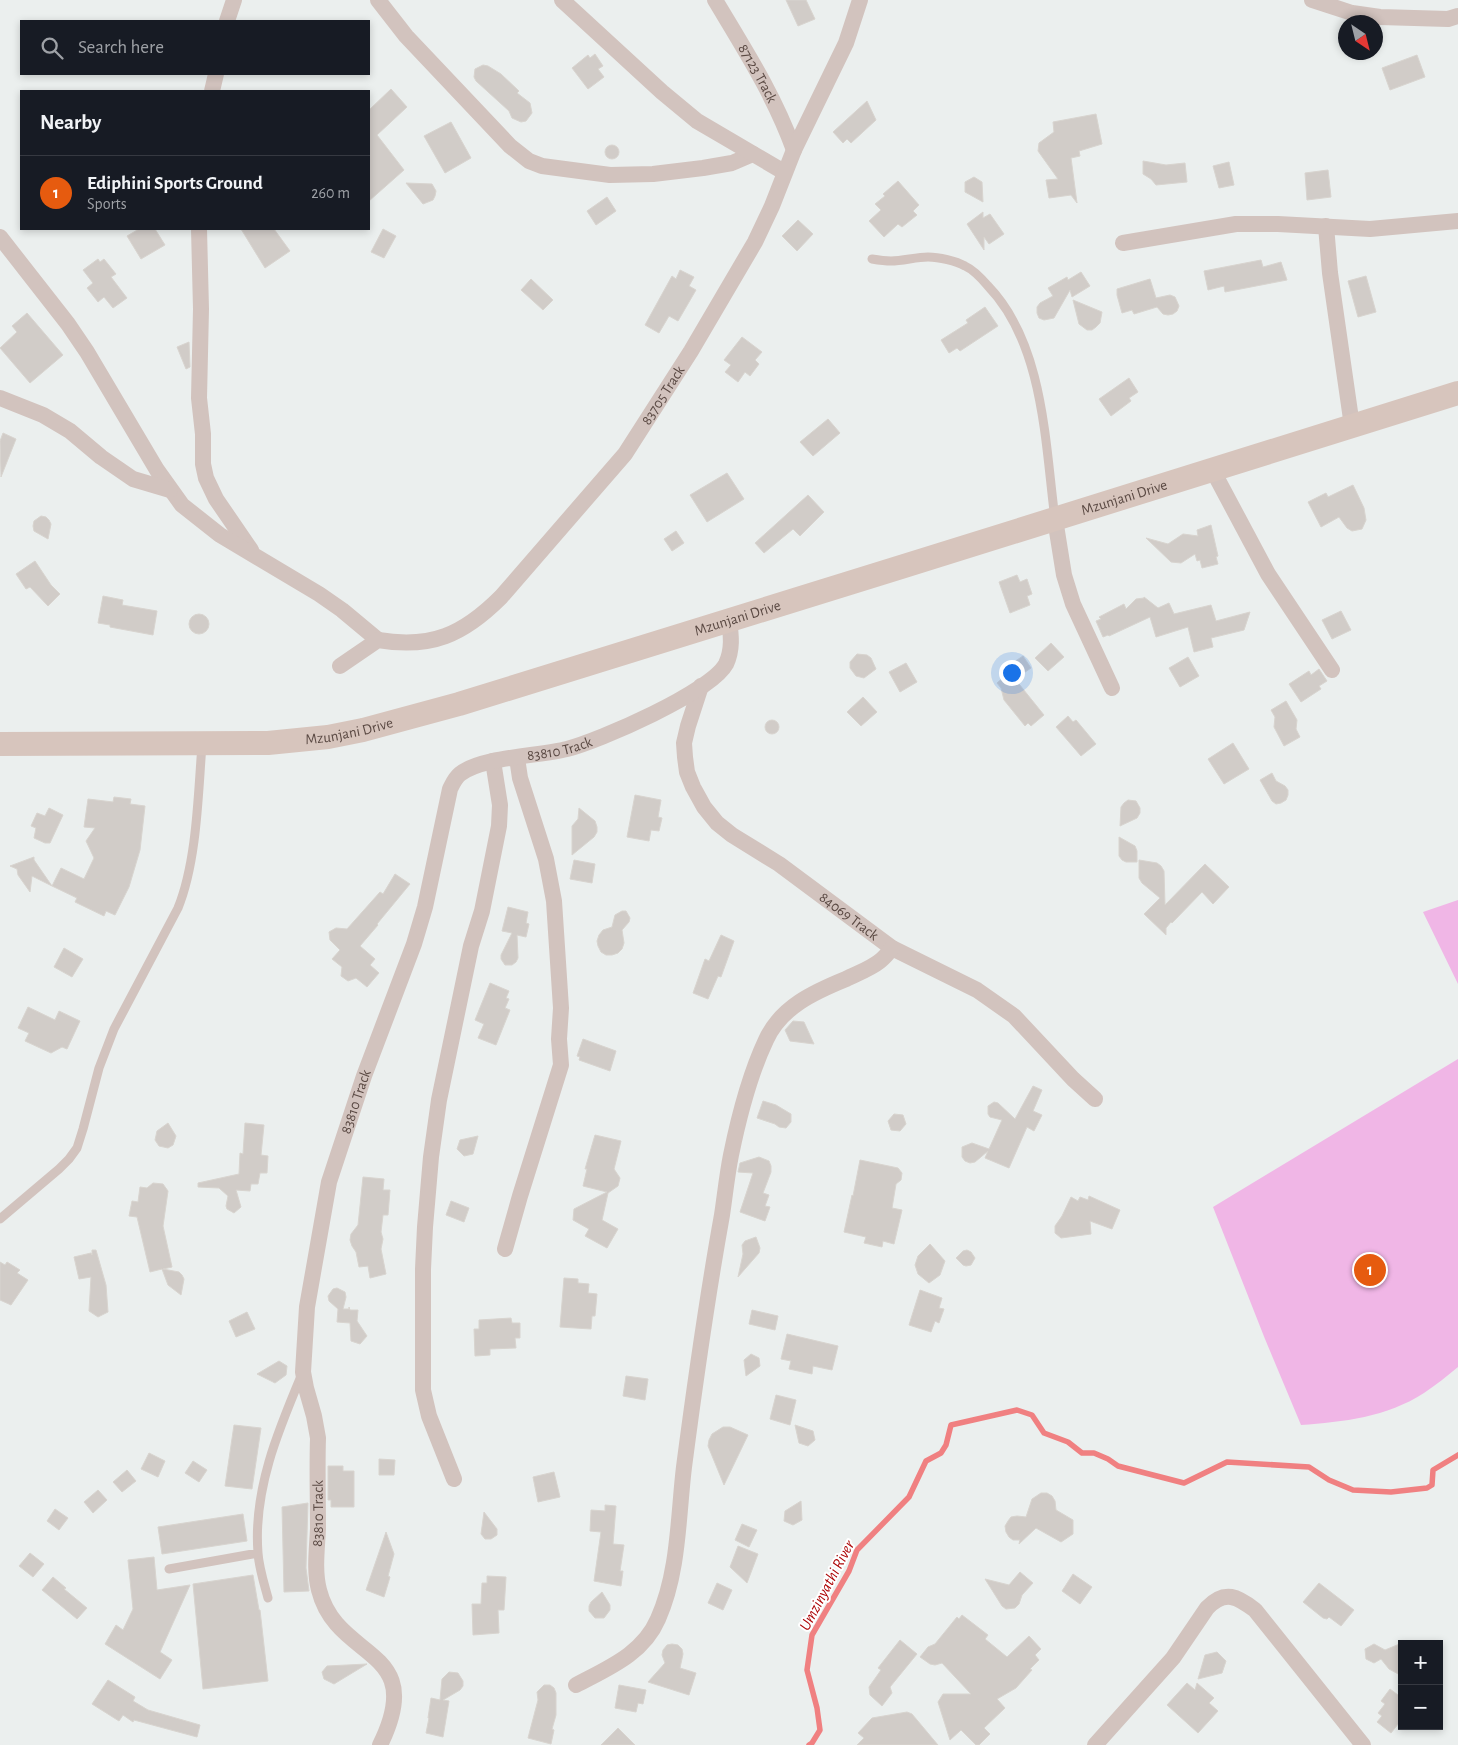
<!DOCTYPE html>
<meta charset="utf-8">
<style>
:root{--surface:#171b24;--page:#242831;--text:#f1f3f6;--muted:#9ea1a6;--line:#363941;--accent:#e65b0f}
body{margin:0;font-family:"Alegreya Sans",sans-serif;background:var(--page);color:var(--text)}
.controls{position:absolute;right:15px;bottom:15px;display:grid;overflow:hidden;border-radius:0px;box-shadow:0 2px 8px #0003}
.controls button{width:45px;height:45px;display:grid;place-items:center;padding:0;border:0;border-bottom:1px solid var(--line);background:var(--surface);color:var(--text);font:25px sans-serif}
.compass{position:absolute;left:1338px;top:15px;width:45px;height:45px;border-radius:50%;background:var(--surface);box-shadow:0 2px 8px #0003;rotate:145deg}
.you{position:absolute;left:1011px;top:672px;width:18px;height:18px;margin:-12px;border:4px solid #fff;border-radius:50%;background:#1a73e8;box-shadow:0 0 0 8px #1a73e833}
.badge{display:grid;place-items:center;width:32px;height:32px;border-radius:50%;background:var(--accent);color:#fff;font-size:16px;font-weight:700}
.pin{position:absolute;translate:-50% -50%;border:2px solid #fff;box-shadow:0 1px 5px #0006}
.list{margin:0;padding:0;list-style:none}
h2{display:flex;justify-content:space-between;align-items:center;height:65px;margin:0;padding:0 20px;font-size:21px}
h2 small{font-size:16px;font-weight:400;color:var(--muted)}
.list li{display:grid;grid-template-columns:32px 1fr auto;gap:15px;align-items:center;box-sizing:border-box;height:75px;padding:0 20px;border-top:1px solid var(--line)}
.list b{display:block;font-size:19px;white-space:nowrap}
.list p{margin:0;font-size:16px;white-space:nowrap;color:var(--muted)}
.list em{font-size:16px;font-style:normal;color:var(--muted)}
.icon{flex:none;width:28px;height:28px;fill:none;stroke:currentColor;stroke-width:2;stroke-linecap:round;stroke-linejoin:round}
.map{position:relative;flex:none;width:1458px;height:1745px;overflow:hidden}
.search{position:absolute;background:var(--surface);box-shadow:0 2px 8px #0003;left:20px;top:20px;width:350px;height:55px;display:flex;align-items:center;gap:12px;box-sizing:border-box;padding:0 18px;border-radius:0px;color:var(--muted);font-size:19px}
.panel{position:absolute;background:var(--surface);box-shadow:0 2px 8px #0003;left:20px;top:90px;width:350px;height:140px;border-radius:0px}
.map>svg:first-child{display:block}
</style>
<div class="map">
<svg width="1458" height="1745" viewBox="0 0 1458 1745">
<rect width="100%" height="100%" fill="#ebefee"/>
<path fill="#f0b6e6" d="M1458,900V984L1423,912Z
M1458,1059V1367C1447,1376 1436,1385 1424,1393C1387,1417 1343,1422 1301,1425L1265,1339L1213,1207Z"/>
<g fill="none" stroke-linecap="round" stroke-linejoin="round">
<path stroke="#f08081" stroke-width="5.5" d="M809,1745L812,1743L820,1730L817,1708L807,1670L812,1635L849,1571L857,1550L909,1497L926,1461L941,1453L946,1445L951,1425L1017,1410L1032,1415L1044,1433L1068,1442L1082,1453H1094L1108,1459L1118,1466L1184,1483L1227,1462L1309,1467L1329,1480L1353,1490L1391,1492L1427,1488L1432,1485L1433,1470L1458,1455"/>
</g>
<path fill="#d1ccc8" stroke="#d8d4cf" d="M786,0H806L815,19L798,26Z
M595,54L603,66L598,69L604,77L588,89L572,68L588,55L590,58Z
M1417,55L1425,77L1390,90L1382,68Z
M483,65L488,66L501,74L519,91L517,93L530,103L532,113L526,121L521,122L512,118L509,111L476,81L474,77L475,69Z
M391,89L407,107L377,135L404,170L369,201V110Z
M867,101L876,120L851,143L847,139L843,143L833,132Z
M1096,114L1102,144L1079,151L1080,156L1071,158L1077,203L1071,195L1049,198L1046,180L1058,179L1038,151L1039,143L1054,132L1053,122Z
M451,122L471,158L445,173L424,136Z
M605 152a7 7 0 1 1 14 0a7 7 0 1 1-14 0Z
M1143,161L1166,165L1185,163L1187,182L1156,185L1151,179L1143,174Z
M1229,162L1234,185L1219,188L1213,166Z
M1328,170L1331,197L1307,200L1305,173Z
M974,177L982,182L983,202L965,192V182Z
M898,181L919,205L913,211L917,215L902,227L898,224L884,237L869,221L881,210L875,204L885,196L883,194Z
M406,183L432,184L436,191L435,196L433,200L423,204Z
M607,197L616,211L596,225L587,211Z
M983,212V218L990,214L1004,234L989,244L984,237V250L967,224Z
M798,220L813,234L797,251L782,236Z
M139,229H155L165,245L141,259L127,236Z
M241,229H274L290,251L265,268Z
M383,229L396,236L384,258L371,252Z
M98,259L100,262L104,259L116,274L111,277L127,298L113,308L104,297L98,302L87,288L93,283L83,270Z
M1261,260L1263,267L1281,262L1287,280L1225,292L1224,286L1208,290L1204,271Z
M680,270L694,277L689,286L696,290L678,321L669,316L659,333L645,325L672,276L676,279Z
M1081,272L1090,286L1072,297L1070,290L1054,318L1044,320L1039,318L1037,313V307L1040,303L1053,296L1048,288L1067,277L1068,280Z
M1366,276L1376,312L1358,317L1348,281Z
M531,279L553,300L543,310L521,290Z
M1150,279L1156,298L1170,295L1175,297L1179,306L1177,311L1173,314L1168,315L1163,314L1157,307L1134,314L1132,310L1122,313L1117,295V289Z
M1073,300L1102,312L1100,323L1096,327L1092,330H1087L1079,324Z
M985,307L998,326L960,351L957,348L949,353L941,340L968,323L966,320Z
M27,313L63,355L30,383L0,348L17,332L12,326Z
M742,337L762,352L755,360L759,364L750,376L745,372L738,382L725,372L731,365L724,360Z
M189,342L190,367L186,369L177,347Z
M1129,378L1138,392L1129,398L1131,401L1111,416L1099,399Z
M828,419L840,433L813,456L800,442Z
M3,433L16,439L1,477L0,441Z
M727,473L744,499L707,522L690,495Z
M1353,485L1364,508L1366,520L1362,529L1352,531L1347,528L1339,517L1321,527L1308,502L1326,493L1328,497Z
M808,495L824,512L800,536L793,529L764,553L755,543Z
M41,516L46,517L49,520L51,524L48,539L34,531L33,526L34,521Z
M1211,525L1218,556L1216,557L1218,564L1202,568L1200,560L1197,561L1195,554L1181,563L1171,562L1146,538L1168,544L1183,534L1198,536L1197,530Z
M676,531L684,543L672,551L664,539Z
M35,561L51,585L60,594L48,606L30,587L26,589L16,574Z
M1017,575L1020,582L1027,579L1032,594L1027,596L1030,605L1010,613L999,582Z
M103,596L123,600L122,605L157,611L153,635L110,627V625L98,623Z
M1144,597L1158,608L1169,603L1174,614L1211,605L1216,621L1250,612L1244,630L1211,638L1213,647L1194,652L1188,627L1156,637L1150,617L1109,636L1108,635L1103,637L1096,621L1101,619L1099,617L1124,604L1126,609L1136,599L1144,598Z
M1341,611L1351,630L1332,639L1322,620Z
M189 624a10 10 0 1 1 20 0a10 10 0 1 1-20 0Z
M1051,643L1064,657L1048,671L1035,658Z
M857,654L867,655L871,658L876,669L864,678L856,676L850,668V662Z
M1023,656L1031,668L1015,679L1044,715L1031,726L1028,723L1025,726L1004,700L1001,688L997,683L1006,675L1002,670Z
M1188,657L1199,676L1180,687L1169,668Z
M906,663L917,682L900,692L889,672Z
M1319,669L1327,681L1319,686L1321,689L1301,702L1289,684L1309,671L1311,675Z
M863,697L877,712L861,726L847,712Z
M1286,701L1297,720L1296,729L1300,737L1284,746L1274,727L1275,717L1271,710Z
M1068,716L1073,722L1076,720L1096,744L1081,756L1056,727Z
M765 727a7 7 0 1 1 14 0a7 7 0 1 1-14 0Z
M1233,743L1249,769L1224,784L1208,759Z
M1272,773L1276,781L1285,786L1288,790V795L1286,800L1281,803L1276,804L1272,801L1260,780Z
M635,795L661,800L658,817L662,818L659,831L651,830L649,841L627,837Z
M114,797L131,799L130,804L145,806L140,850L129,887L115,915L106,911L104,916L75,902L77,898L52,886L61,868L84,879L94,858L86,841L95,828L84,827L88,799L113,802Z
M1128,800L1136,801L1140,808V813L1137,818L1120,826L1121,807L1124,803Z
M49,808L63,815L50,843H45L34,838L36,828L31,826L37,813L45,816Z
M579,808L595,821L597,827V832L594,837L572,855V826L578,819Z
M1119,837L1135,846L1137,851V862H1126L1122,860L1119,856Z
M34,857V860L52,886L32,876L30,892L18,875L17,869L10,866Z
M574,860L595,864L592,883L570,879Z
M1139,860L1157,863L1161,866L1164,871L1165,905L1205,864L1229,887L1213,904L1202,892L1172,923L1171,922L1166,928V935L1144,914L1160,898L1142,883L1139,878Z
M395,874L410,884L377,924L378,925L360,946L375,959L370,965L379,973L367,987L356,978L348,981L341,976L342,967L332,959L340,950L330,940L329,932L336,928L347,929L380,892L383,894Z
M508,907L528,912L526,923L529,924L526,937L517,935L518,958L516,962L512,965H505L501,959V955L512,933L502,931Z
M622,911H626L630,918L629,922L622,930L624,943L622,949L618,953L612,955H606L601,952L598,946L597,941L599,935L603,930L612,927L615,915Z
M721,935L734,941L721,977L718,976L708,999L693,993L705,959L709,961Z
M64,948L83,959L72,977L54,967Z
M490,983L509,991L506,998L509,999L505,1008L510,1010L496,1045L478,1038L484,1024L475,1020Z
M28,1007L55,1020L59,1011L80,1021L67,1049L62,1047L51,1053L25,1041L29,1033L18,1028Z
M793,1021L804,1022L814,1044L790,1041L785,1030Z
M583,1039L616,1051L610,1071L579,1060L580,1057L577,1056Z
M1033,1086L1042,1090L1033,1111L1042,1115L1034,1131L1027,1127L1009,1168L985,1158L988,1151L975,1162L970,1163L965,1161L962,1157V1147L972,1143L989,1149L1002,1120L990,1117L988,1114V1106L994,1102L998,1103L1015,1119Z
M763,1101L776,1105L791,1114V1122L786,1128L779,1127L775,1124L757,1118Z
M894,1114L903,1115L906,1124L900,1131L891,1130L888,1121Z
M168,1123L176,1136L173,1145L168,1148L159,1146L155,1140L157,1131Z
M245,1123L264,1125L261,1155L268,1156L267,1173H260L258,1184H251L250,1191L236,1190L241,1207L234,1213L227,1209L226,1206L228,1196L219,1188L198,1187V1183L239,1174L240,1153L243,1154Z
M595,1135L621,1141L614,1169L620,1178L618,1186L608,1193L602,1220L618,1229L607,1248L585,1236L589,1229L573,1220L574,1209L607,1192L583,1186L587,1169H585Z
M478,1136L473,1154L464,1156L457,1149L460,1140Z
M759,1157L769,1161L771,1166V1172L763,1193L769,1195L765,1206L770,1207L765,1221L740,1212L753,1173L738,1172L740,1163Z
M860,1160L898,1168L902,1173L901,1180L896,1184L892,1208L902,1210L894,1244L883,1241L882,1247L864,1243L866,1237L844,1232L852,1195L853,1196Z
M363,1177L384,1179L383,1190H390L388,1215H383L381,1232L383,1239L381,1249L386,1274L370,1278L368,1266L359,1267L356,1252L352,1246L350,1240L351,1234L358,1225Z
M153,1183L163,1184L168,1191L163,1226L172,1267L163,1269L179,1272L182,1275L184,1279L181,1295L168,1285L162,1269L150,1272L137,1217L129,1216L132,1201L138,1202L140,1187L147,1188Z
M1089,1196L1120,1210L1112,1229L1090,1221L1091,1234L1061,1238L1055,1233V1226L1062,1216L1071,1197L1078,1201L1080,1197L1088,1200Z
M451,1201L469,1208L464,1222L446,1215Z
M756,1237L760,1248L759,1253L738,1277L743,1254L742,1245L745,1241Z
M930,1244L945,1261L940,1275L929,1283L918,1274L915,1265L918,1256Z
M92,1250H96L106,1285L108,1312L98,1317L89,1311L91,1277L79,1279L74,1257L91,1253L92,1255Z
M967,1250L971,1252L975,1258L971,1265L966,1266L963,1265L956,1258L963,1251Z
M0,1262L5,1265L7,1262L20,1270L17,1273L28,1280L11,1305L0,1300Z
M564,1278L578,1279V1283L589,1284L588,1293L597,1294L595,1316H592L591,1329L560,1327Z
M337,1288L345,1292L346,1297L343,1309H349V1307L350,1310H358L357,1321L367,1336L360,1344L351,1341L350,1323L337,1322L338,1309L329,1301L328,1296L333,1289Z
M920,1290L942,1298L939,1308L944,1309L939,1323L935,1321L931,1332L909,1325Z
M752,1310L778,1316L775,1330L749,1324Z
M247,1312L255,1329L236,1337L229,1321Z
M511,1318L512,1323H520V1338H515L516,1348L490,1349V1355L475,1356L474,1329H479V1320Z
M787,1334L838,1346L832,1370L813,1366L812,1374L789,1369L791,1361L781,1359Z
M751,1354L759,1358L760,1366L746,1376L744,1360Z
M279,1361L287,1366L286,1375L275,1383L257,1374Z
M626,1376L648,1379L645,1400L623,1396Z
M776,1395L796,1400L790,1425L770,1419Z
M234,1425L261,1428L252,1489L225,1486Z
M795,1425L813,1431L815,1440L808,1446L799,1443Z
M723,1427H730L748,1435L724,1485L708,1446L709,1440L712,1434Z
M149,1453L165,1461L158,1477L141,1469Z
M379,1459L395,1460L394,1475H379Z
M193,1461L207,1470L199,1482L185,1473Z
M328,1466H343V1471H354V1507H331V1500H328Z
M127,1470L136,1481L122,1492L113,1482Z
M554,1472L560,1497L538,1502L533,1477Z
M98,1490L107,1500L93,1513L84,1502Z
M1041,1493H1047L1052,1496L1055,1501L1056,1510L1073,1520V1534L1061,1542L1036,1528L1019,1544L1020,1540H1013L1009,1537L1006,1532L1005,1526L1008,1521L1011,1517L1017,1516L1026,1517L1032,1499Z
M801,1501L802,1520L793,1525L784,1521L785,1511Z
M308,1503L306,1568L309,1591L284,1592L282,1507Z
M605,1505L616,1506L613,1544L624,1545L620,1571H623L621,1586L594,1581L601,1532L590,1531L591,1510L605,1511Z
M55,1509L68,1518L59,1530L47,1521Z
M484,1512L497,1529V1535L491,1539H485L481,1534Z
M243,1514L247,1541L162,1554L158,1527Z
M742,1524L757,1530L749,1547L735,1540Z
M386,1532L394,1554L388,1576L390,1577L384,1597L366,1590Z
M738,1546L758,1554L747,1583L730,1567Z
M30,1553L44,1564L33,1577L19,1566Z
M154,1557L157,1590L190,1585L160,1652L172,1660L160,1679L105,1644L116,1625L123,1630L133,1609L128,1560Z
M1020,1572L1033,1583L1022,1595L1019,1604L1015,1608L1006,1609L1002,1606L985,1579L1009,1585Z
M1073,1574L1092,1587L1080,1604L1062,1591Z
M253,1575L259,1610H260L268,1681L203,1689L193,1584Z
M487,1576L506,1577L504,1610H498L499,1633L473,1635L472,1604H481L482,1583H487Z
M53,1577L66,1588L64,1589L87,1608L77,1619L42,1590Z
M717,1583L732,1590L723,1610L708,1603Z
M1319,1583L1354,1610L1341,1626L1329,1617L1327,1619L1323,1618L1303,1602Z
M602,1592L610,1605V1610L604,1618H595L589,1611V1606L591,1602Z
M962,1615L988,1635L985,1639L1007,1657L1029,1636L1041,1649L1035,1655L1039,1660L1030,1669L1032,1670L1016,1688L997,1699L1005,1708L984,1728L990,1734L979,1745H976L961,1730L950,1740L938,1702L943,1694H971L942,1663L935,1665L930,1664L920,1657L928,1647L935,1644L957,1617L959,1619Z
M900,1640L917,1654L890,1687L892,1693L882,1706L870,1695L869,1687L881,1670L878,1668Z
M1402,1643V1676L1389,1669L1381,1659L1374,1663L1366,1659L1365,1649L1374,1644L1385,1650Z
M672,1644L678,1645L682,1649L683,1654L680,1668L696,1673L689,1695L648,1682L665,1663L662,1655L663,1650L667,1645Z
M1217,1652L1226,1661L1222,1673L1198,1679L1205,1655Z
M367,1664L334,1684L324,1679L322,1672L327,1666Z
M449,1672L458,1673L463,1681V1686L460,1690L443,1700L449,1701L443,1737L426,1733L429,1718H428L431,1698L440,1700L442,1679Z
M108,1680L135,1697L133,1701L148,1710L200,1725L197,1737L134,1720L133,1722L123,1715L119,1721L92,1704Z
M1187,1683L1195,1690L1197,1683L1214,1698L1209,1703L1218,1711L1198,1733L1167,1705Z
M544,1685H550L554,1688L556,1693V1715L552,1729L554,1730L551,1744L528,1738L538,1700L537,1692Z
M619,1685L646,1690L643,1704L638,1703L636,1712L615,1708Z
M1390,1689L1402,1698V1719L1391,1733L1377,1722L1382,1716L1378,1713L1385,1704L1381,1701Z
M907,1712L912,1714L938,1745H857L864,1738L858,1733L872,1718Z
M618,1728L635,1745H601Z"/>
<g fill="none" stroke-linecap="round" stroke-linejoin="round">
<path stroke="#d2c3be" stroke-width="9" d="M872,259C878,260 885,261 891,261C903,261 916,257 928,257C939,257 956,261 965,266C974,270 982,279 988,286C1044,344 1045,443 1055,519
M0,1219L59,1169L69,1159L77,1148L83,1129L99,1068L114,1029L178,908C197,861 198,795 202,745
M169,1569L258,1553
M268,1598C264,1583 259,1568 258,1553C253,1490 278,1431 302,1374"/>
<g stroke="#d2c3be" stroke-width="16">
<path d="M378,0L406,36L510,146L529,161L542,166L610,175L653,174L703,168L732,163L753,154"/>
<path d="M562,0L662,92L697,121L784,172"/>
<path id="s1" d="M715,0C745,50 774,95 794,150"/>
<path d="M1312,0L1352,13L1380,17L1448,19L1458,16"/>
<path d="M227,21L234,0"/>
<path d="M212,91L216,74"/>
<path d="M1326,226L1330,273L1352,426"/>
<path d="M199,229L201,309L199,398L203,434V464L206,478L216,499L251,550"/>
<path d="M0,237L68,324L87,352L157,470L182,505L220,535L319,594L342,610L378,640"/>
<path d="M1123,243L1236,224H1278L1370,229L1458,221"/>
<path d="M0,398L43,415L70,431L101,457L133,479L170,490"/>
<path d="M1212,469L1268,574L1332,670"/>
<path d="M1055,519L1064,575L1073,604L1112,688"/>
<path id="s2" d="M340,666L378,640C431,649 463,635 501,597L625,454L691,351L755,242L772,206L794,150L846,43L860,0"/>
<path id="s3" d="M701,686L688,726L684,743L685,757L687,772L693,787L704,807L717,823L732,835L779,864L892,948L977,990L1014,1016L1073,1079L1095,1099"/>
<path d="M505,1249L520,1196L561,1065L559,1039L561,1008L554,901L546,859L520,778L517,758"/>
<path d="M454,1479L429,1416L423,1390V1269L425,1227L431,1157L439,1100L471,946L482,911L499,826L500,805L493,761"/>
<path d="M576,1685C608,1668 643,1654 658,1619C679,1572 678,1517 684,1467C695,1383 707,1298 722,1215C725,1195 727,1175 731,1155C739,1116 749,1076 766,1040C781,1007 814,992 846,979C858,973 870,969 880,961C885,957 889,952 892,948"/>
<path id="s4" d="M380,1745C429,1646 337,1662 319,1590C314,1571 317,1549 318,1529C318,1499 317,1469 318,1438L314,1416L306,1388L303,1372L307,1307L329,1182L364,1076L414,944L425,907L450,789C453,783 455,778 460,774C481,757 539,756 567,749C599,741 711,692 726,664C733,649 731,635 729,619"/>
<path d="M1095,1745L1173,1658L1207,1608C1225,1589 1238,1597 1255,1610L1363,1745"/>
</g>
<path stroke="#d7c5bd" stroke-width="24" id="s5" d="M0,744L268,743L328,737L363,730L459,704L901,567L1458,393"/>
</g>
<g text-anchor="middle" stroke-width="4" stroke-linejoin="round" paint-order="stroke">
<g font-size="15" fill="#5a4943" stroke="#fff">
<text dy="5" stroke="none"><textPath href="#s1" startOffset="85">87123 Track</textPath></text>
<text dy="5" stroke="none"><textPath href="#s2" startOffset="442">83705 Track</textPath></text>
<text dy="5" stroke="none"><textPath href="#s5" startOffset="1160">Mzunjani Drive</textPath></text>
<text dy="5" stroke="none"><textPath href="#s5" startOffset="755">Mzunjani Drive</textPath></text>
<text dy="5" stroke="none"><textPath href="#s5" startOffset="350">Mzunjani Drive</textPath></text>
<text dy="5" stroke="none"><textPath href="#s4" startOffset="1131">83810 Track</textPath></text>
<text dy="5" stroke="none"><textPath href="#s3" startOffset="310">84069 Track</textPath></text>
<text dy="5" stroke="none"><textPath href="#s4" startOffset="682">83810 Track</textPath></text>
<text dy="5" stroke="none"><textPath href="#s4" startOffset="262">83810 Track</textPath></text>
</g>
<g font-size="16" font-style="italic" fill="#ac0405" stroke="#fff">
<text transform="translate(826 1585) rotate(-62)" y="6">Umzinyathi River</text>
</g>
</g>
</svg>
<div class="controls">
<button>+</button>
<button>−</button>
</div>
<svg class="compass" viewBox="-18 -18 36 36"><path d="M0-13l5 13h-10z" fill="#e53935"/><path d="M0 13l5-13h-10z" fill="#9ea1a6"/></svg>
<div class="you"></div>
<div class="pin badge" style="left:1370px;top:1270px">1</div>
<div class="search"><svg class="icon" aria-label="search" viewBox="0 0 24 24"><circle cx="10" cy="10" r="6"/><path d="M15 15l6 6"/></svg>Search here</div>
<section class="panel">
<h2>Nearby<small></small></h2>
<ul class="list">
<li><span class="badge">1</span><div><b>Ediphini Sports Ground</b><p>Sports</p></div><em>260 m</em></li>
</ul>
</section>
</div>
